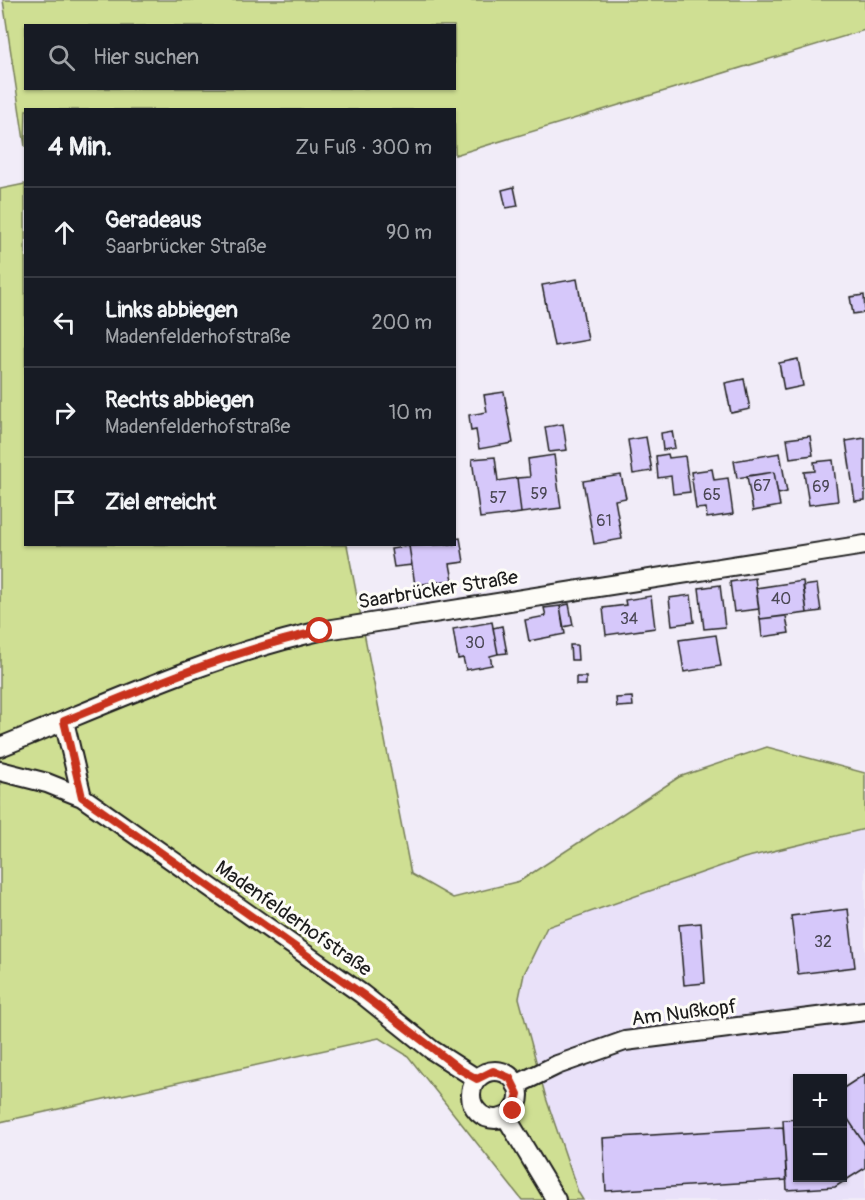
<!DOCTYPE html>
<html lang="de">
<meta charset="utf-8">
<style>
:root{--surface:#171b24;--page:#242831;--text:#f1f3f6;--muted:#9ea1a6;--line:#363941}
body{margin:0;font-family:Pangolin,sans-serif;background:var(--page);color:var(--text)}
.controls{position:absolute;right:18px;bottom:18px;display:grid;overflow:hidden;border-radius:0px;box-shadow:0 2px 4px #0004}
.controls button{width:54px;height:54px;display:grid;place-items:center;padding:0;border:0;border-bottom:2px solid var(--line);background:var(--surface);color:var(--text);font:30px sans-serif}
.stop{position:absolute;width:18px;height:18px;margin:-14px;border:4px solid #c8321e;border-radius:50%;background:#fff}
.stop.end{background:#c8321e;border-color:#fff;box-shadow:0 2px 6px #0008}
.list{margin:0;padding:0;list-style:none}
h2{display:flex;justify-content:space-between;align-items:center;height:78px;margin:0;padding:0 24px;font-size:26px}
h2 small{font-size:20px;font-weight:400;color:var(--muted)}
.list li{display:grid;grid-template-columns:39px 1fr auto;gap:18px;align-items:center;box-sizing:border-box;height:90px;padding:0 24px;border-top:2px solid var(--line)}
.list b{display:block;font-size:22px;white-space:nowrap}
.list p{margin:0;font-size:20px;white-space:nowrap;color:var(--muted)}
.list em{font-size:20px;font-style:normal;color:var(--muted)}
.icon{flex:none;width:33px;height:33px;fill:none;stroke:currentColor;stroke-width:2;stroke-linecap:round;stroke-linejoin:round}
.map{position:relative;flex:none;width:865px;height:1200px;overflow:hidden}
.search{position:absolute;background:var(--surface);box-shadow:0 2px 4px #0004;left:24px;top:24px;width:432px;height:66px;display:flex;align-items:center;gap:15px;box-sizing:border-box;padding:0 21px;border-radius:0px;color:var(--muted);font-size:22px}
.panel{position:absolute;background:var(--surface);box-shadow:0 2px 4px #0004;left:24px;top:108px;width:432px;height:438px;border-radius:0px}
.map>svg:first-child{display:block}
</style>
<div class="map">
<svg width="865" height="1200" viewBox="0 0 865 1200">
<rect width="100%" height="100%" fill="#f1ecf8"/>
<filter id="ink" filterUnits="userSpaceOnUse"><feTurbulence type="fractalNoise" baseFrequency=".0167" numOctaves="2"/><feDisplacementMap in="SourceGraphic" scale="12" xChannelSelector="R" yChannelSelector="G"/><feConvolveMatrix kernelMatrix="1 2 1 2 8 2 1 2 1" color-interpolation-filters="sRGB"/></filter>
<g filter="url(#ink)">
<path fill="#e9e1f9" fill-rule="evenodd" d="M865,829V1200H583L578,1192L546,1098L519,998L524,974L547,927L744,858ZM798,1078H842V1178H798Z"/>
<path fill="#cfdf93" stroke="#767e58" stroke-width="1.5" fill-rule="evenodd" d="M3,0H865V30L455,155L454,110H26L25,147ZM26,26H454V88H26Z
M25,184L26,544L347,545L411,874L453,898L520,881L679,777L767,747L865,773V829L744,858L547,927L524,974L519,998L546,1098L578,1192L583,1200H522L408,1056L379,1038L0,1122V189Z"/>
<path fill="#d6c8fa" stroke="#1c1c1c" stroke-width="1.5" d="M514,187L518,206L506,208L502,190Z
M577,279L588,340L554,346L542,285Z
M864,295L865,312L853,314L850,297Z
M798,359L803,386L784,390L779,363Z
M744,379L750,409L731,413L725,383Z
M504,392L513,443L479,449L476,430L471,431L469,415L487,412L484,395Z
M563,424L567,450L549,452L545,427Z
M672,431L675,448L663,450L661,433Z
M810,436L813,455L790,458L787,439Z
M646,437L652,471L633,474L628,440Z
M865,438V500L855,501L846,441Z
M780,453L787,492L778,494L774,472L737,478L734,461Z
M668,454L669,458L685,456L690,492L673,494L671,476L658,478L656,456Z
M554,455L561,508L521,513L517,478L530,477L528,459Z
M495,457L498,481L517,478L521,513L480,518L472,459Z
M833,460L838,501L809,505L804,472L815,471L814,462Z
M712,469L714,480L728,478L733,514L707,518L706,508L696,509L691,472Z
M774,472L780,506L753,511L747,476Z
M621,475L626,498L615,500L622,539L594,544L583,481Z
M460,538L464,562L450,564L453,580L415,585L409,546L454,544V539Z
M409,546L412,565L394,567L391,549Z
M755,578L759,609L734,612L730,582Z
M803,581L807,613L760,619L756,588Z
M817,584L821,611L807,613L803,586Z
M720,585L725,627L704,629L699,588Z
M691,595L694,622L672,625L669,598Z
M651,596L655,628L606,635L603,608L626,605L625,600Z
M569,604L573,625L563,627L560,606Z
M560,606L565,634L529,641L525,620L546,616L544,608Z
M786,616L789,633L762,637L760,619Z
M492,622L498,654L490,656L492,665L466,670L463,658L458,659L453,629Z
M502,626L507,653L498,654L493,628Z
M716,635L721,666L684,672L679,640Z
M570,645H577L578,660H571Z
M576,677H586V685H576Z
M632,697L633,706L617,707L616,698Z
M848,909L855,967L798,974L791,916Z
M701,923L705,983L684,985L679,925Z
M865,1074V1145L842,1110V1089Z
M842,1110L865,1145V1168L835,1187L787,1190L783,1120L798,1119V1178H842Z
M783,1127L787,1180L606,1191L603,1138Z"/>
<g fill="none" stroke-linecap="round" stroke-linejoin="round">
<g stroke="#1c1c1c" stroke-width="22">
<path id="minor" d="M64,721L82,797
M0,747C105,705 209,656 320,631L865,545
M0,771L47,783L82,797L362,994L432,1050L477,1079
M471 1095a24 24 0 1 1 48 0a24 24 0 1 1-48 0Z
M516,1085L557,1065L625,1041L865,1011
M506,1117L556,1200"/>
</g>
<use href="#minor" stroke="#fdfcf7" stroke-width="18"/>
</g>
</g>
<g fill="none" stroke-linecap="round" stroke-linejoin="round" filter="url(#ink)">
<path stroke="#c8321e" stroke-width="8" d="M320,631C230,651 148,687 64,721L82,797L362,994L461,1070L477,1079L493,1071L510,1078L518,1094L513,1111"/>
</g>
<g text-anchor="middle" stroke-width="6" stroke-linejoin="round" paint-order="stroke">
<g font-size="16" fill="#4a4754">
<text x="762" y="491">67</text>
<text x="821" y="492">69</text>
<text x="539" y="499">59</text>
<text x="712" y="500">65</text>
<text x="498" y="503">57</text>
<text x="604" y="526">61</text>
<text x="781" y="604">40</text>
<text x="629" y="624">34</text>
<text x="475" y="648">30</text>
<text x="823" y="947">32</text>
</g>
<g font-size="20" fill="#1c1c1c" stroke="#fdfcf7">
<text transform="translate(438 589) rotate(-9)" y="7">Saarbrücker Straße</text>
<text transform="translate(294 918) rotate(35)" y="7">Madenfelderhofstraße</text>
<text transform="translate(684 1012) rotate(-7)" y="7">Am Nußkopf</text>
</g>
</g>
</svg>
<div class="controls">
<button>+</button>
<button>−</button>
</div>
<div class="stop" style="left:320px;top:631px"></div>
<div class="stop end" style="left:513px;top:1111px"></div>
<div class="search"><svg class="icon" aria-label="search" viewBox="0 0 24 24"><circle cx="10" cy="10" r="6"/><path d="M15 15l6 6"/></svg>Hier suchen</div>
<section class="panel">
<h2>4 Min.<small>Zu Fuß · 300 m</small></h2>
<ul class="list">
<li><svg class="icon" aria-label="ahead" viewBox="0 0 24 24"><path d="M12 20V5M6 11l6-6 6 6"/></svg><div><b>Geradeaus</b><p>Saarbrücker Straße</p></div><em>90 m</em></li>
<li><svg class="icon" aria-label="left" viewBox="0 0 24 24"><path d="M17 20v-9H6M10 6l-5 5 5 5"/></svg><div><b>Links abbiegen</b><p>Madenfelderhofstraße</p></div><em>200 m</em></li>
<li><svg class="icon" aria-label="right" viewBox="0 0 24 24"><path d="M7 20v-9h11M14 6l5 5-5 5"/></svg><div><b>Rechts abbiegen</b><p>Madenfelderhofstraße</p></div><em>10 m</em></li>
<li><svg class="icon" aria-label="arrive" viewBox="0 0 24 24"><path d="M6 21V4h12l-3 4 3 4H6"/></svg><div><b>Ziel erreicht</b></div></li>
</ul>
</section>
</div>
